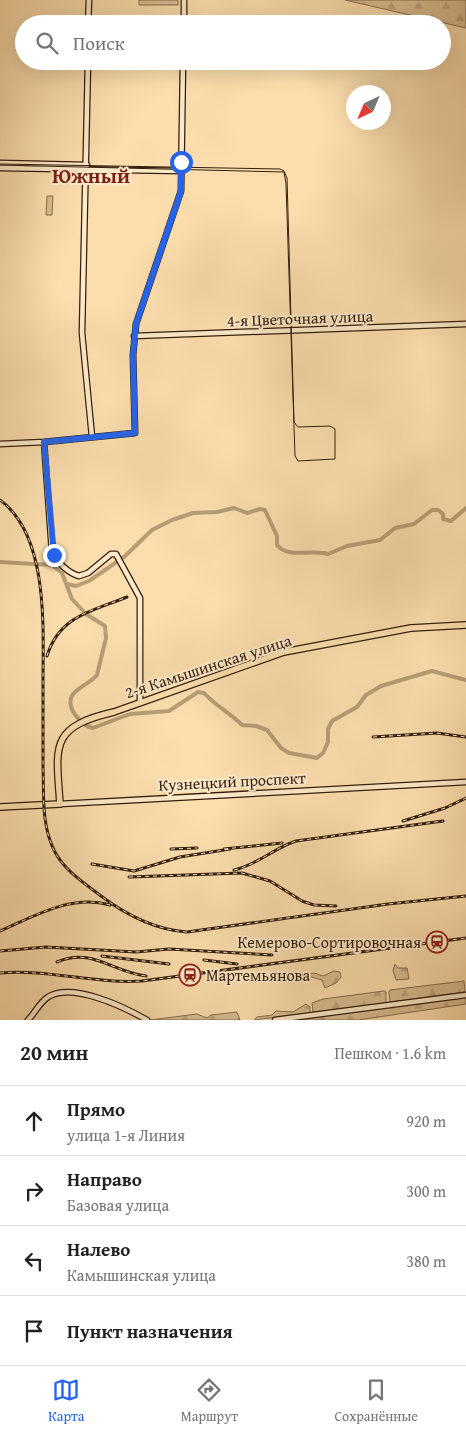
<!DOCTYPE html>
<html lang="ru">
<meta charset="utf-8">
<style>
:root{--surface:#fff;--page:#f2f2f2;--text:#202124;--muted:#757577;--line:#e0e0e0;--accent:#2563eb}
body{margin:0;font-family:"Gentium Book Plus",serif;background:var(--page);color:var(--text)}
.compass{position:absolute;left:346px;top:85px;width:45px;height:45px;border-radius:50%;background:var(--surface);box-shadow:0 5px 20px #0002;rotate:224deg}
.stop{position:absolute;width:15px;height:15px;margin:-11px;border:4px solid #2563eb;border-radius:50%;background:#fff}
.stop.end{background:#2563eb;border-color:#fff;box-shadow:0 1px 5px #0008}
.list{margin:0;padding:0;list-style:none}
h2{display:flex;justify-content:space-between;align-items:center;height:65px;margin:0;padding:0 20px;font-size:21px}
h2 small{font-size:16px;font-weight:400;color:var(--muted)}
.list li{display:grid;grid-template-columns:32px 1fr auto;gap:15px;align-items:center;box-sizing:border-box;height:70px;padding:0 20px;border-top:1px solid var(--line)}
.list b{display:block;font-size:19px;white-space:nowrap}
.list p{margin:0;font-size:16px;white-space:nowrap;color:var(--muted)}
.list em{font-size:16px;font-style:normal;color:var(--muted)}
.icon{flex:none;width:28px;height:28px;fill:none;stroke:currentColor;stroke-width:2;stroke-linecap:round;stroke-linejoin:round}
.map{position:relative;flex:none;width:466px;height:1020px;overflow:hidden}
.search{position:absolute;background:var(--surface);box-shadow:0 5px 20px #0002;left:15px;right:15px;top:15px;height:55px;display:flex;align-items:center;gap:12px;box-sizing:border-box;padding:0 18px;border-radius:28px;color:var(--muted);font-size:19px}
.sheet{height:345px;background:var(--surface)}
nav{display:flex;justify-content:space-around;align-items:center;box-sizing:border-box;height:70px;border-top:1px solid var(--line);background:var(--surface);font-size:14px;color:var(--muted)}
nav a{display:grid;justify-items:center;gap:2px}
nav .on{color:var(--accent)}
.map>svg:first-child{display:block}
</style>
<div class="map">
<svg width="466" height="1020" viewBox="0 0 466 1020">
<defs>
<pattern id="forest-firs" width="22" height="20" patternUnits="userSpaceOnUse" patternTransform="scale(1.25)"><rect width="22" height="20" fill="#dabd93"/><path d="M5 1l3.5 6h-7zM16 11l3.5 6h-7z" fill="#bca27e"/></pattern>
</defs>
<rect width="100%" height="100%" fill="#fcdeae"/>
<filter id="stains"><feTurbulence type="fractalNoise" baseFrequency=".004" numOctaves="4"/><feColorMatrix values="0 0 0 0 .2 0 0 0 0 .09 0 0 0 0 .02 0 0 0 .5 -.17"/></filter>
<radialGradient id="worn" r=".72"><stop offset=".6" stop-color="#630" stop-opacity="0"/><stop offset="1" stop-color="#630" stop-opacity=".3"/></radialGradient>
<path fill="url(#forest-firs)" stroke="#876e50" d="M345,0H466V28Z
M395,964L398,968H407L409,979L396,980L393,971Z
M334,971L340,972L341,977L336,983L325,988L322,980L304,975L314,973L323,976Z
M464,981L465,992L390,1002L389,992L390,990Z
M384,991L386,992V1003L313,1012L312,1003L323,999Z
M466,997V1004L358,1020H293Z
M306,1004L310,1007V1012L308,1013L254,1020L257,1017L272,1015L276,1011L293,1012Z
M237,1012L240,1020H150L197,1014L207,1018L211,1015Z"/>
<path fill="#dabd93" stroke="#876e50" d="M139,0H178V5H139Z
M47,196H53L52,215H46Z"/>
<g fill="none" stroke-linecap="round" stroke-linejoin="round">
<path stroke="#b89d77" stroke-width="4" d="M0,562L52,565L62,573L72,599L86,614L105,626L106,638L97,675C86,688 61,691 74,713C79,720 84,726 93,728L130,714L169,711L198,692L204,693C216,706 230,713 242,725L256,726L267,730L281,748L289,753L317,758L323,753L328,742V729L332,721L357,707L366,695L381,686L432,671L466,680
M67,584L76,586L89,581L124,557L152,530L172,520L193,513L217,512L234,508L247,513L260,509L265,510L277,536V545C288,559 311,549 328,554L347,546L380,540L395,528L414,524L432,510H438L443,514V519L451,521L466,508"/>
<g stroke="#341e0d" stroke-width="7">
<path id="secondary" d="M88,24L89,0
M184,24V0
M88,61L82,333L92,437
M0,163L87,165
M0,168L182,171
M134,336L466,324
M44,442L52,552C57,562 68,573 79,576L88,573L111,554H116L140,598V701
M0,444L44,442L135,433L133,355L136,324L181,191L183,61
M60,804L466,782
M28,1020C35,1013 39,1003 48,997C73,982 124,1007 147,1020
M275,1020L466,995"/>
</g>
<g stroke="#341e0d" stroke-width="8">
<path id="primary" d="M0,807L60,804C56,746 49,727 114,712L284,652L411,628L466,625"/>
</g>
<use href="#secondary" stroke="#fdeaca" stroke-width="4.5"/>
<use href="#primary" stroke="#fcdeae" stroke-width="5.5"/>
<path stroke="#341e0d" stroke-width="1" d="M0,164L280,169L284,171L287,178L294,422L298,427L330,426L335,429V459L298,461L295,456L286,184L284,172L0,165"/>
<g stroke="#341e0d" stroke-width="3">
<path id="rail" d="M0,500C49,536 43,628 43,682C43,710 43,738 43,766C44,794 41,826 55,852C65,871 84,883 101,896C125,914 156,930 187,932L388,904L466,896
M47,656C59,616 92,611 127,597
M373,737L437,733L466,737
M403,821L445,808L466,798
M171,849L197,848
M224,849L282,843
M92,864L134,871L180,857L230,849
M234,870C257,865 274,848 296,841L443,821
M129,877L242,873L270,881L302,901L314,905L336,906
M0,931C35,916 71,894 110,905
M0,951L46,947L136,952L169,949L272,955
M102,956L169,964
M204,960L237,964
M57,962C92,947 112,972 146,976
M0,973C48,969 94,984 142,981L466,938"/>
</g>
<use href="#rail" stroke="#fdeaca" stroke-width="1" stroke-dasharray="4" stroke-linecap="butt"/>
</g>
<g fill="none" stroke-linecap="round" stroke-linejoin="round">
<path stroke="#2563eb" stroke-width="6" d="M54,555L44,442L135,433L133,355L136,324L181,191V162"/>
</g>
<defs>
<g id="station-ring" transform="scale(1.125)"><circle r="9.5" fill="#fdeaca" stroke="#8f2418" stroke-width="1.5"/><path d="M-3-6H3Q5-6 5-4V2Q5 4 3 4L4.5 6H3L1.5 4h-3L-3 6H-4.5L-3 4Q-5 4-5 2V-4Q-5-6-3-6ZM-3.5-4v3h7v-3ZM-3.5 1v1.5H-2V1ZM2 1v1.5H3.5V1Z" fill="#8f2418"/></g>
</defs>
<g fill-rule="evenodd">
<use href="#station-ring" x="437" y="942"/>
<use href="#station-ring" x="190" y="975"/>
</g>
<g text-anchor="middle" stroke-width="4" stroke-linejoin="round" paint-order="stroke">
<g font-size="16" fill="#341e0d" stroke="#fdeaca">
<text transform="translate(300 318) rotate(-2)" y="6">4-я Цветочная улица</text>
<text transform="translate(208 666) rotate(-18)" y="6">2-я Камышинская улица</text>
<text transform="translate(232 781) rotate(-3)" y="6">Кузнецкий проспект</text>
</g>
<g font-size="16" fill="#341e0d" stroke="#fdeaca" text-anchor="end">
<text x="421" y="948">Кемерово-Сортировочная</text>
<text x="206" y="981" text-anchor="start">Мартемьянова</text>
</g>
<g font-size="21" font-weight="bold" fill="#7a1f14" stroke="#fdeaca">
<text x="91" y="183">Южный</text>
</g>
</g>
<rect width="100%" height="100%" filter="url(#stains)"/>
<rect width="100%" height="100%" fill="url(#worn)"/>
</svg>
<svg class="compass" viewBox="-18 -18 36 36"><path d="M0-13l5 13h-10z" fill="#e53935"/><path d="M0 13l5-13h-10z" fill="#757577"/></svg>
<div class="stop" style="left:181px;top:162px"></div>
<div class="stop end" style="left:54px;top:555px"></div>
<div class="search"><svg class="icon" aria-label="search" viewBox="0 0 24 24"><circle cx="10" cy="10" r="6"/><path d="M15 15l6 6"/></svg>Поиск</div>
</div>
<section class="sheet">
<h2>20 мин<small>Пешком · 1.6 km</small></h2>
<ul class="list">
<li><svg class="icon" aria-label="ahead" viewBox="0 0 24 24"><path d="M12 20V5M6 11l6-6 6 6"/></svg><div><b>Прямо</b><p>улица 1-я Линия</p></div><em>920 m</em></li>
<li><svg class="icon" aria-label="right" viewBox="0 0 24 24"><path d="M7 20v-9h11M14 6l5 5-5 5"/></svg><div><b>Направо</b><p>Базовая улица</p></div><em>300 m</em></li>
<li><svg class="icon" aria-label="left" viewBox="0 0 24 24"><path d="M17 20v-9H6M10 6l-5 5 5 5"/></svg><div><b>Налево</b><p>Камышинская улица</p></div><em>380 m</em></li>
<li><svg class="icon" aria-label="arrive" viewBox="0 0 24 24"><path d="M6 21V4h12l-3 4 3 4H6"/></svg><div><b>Пункт назначения</b></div></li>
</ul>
</section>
<nav>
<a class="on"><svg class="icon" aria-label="map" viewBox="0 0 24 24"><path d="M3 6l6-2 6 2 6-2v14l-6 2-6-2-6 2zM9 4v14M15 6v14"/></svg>Карта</a>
<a><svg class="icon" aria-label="directions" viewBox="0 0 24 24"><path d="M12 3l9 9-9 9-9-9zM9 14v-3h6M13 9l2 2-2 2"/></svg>Маршрут</a>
<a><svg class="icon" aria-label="saved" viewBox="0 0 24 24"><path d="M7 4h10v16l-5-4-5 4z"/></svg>Сохранённые</a>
</nav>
